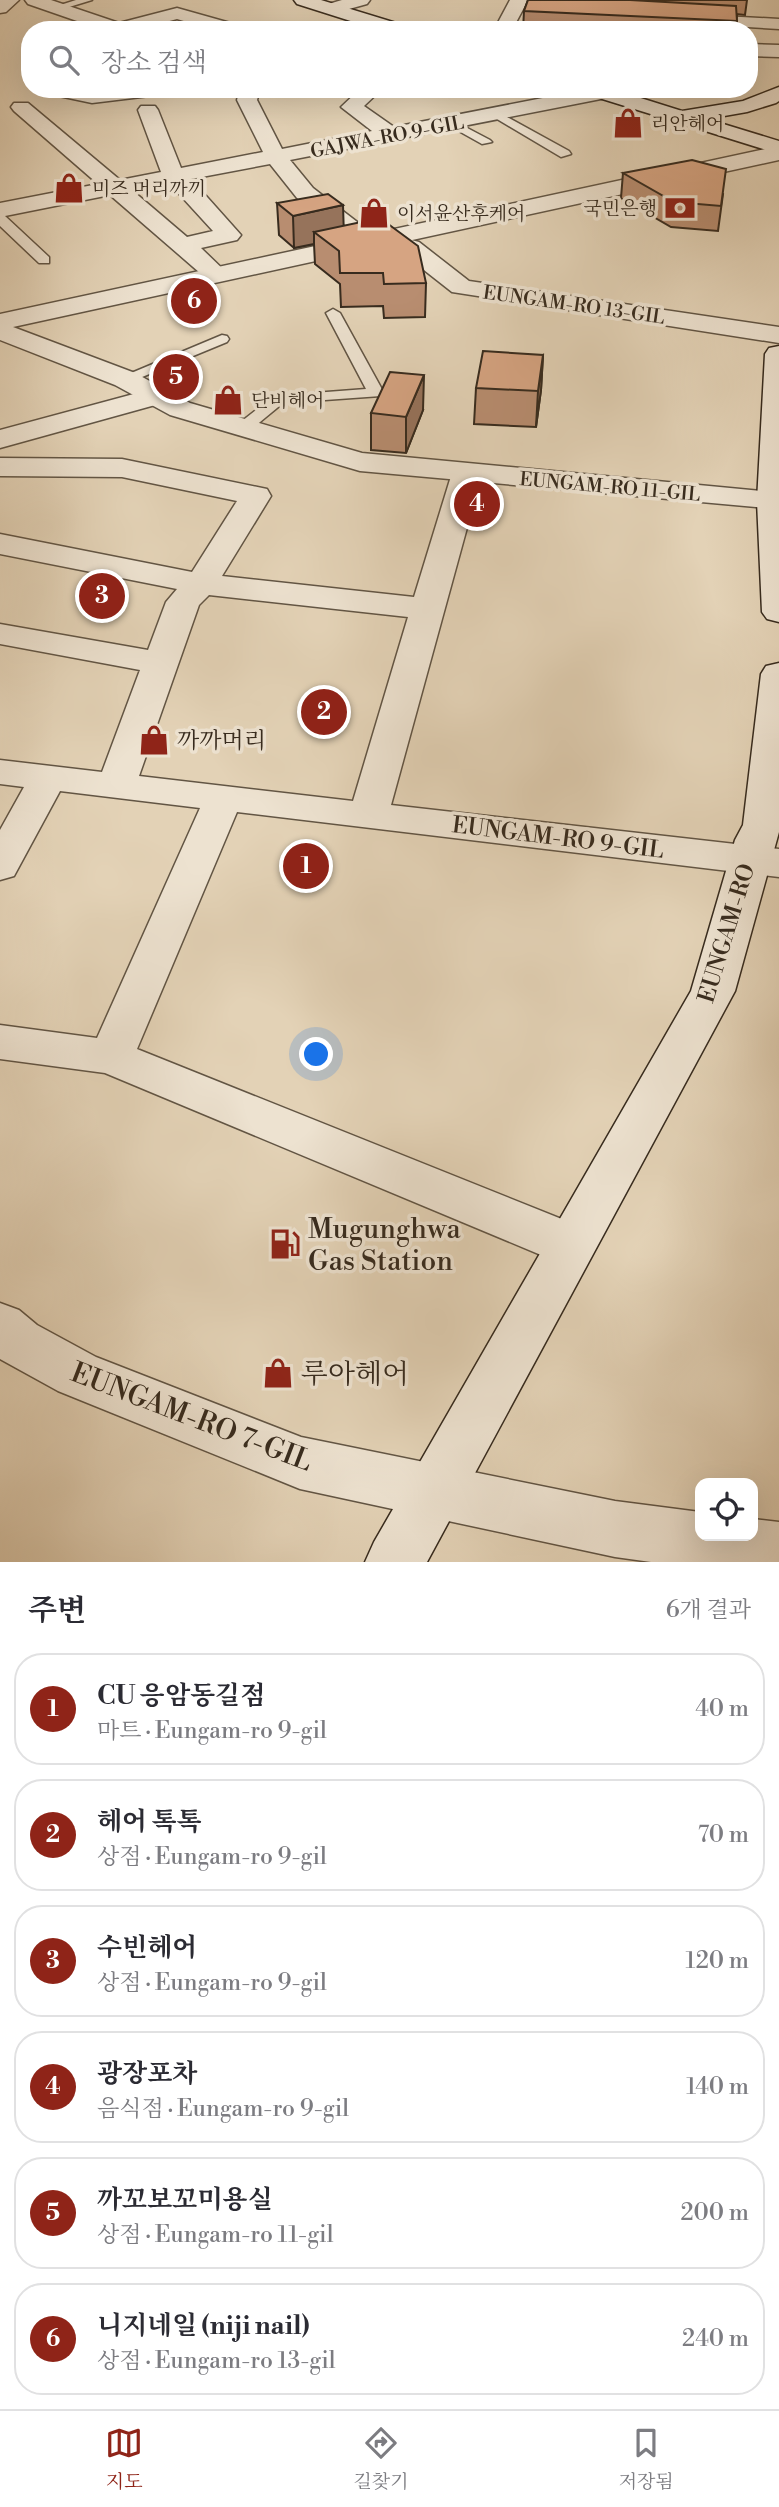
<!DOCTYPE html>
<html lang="ko">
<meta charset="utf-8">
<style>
:root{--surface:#fff;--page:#f7f7f7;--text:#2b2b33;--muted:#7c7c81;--line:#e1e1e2;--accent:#8f2418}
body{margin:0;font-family:"Libre Bodoni","Noto Serif KR",serif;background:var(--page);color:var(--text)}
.controls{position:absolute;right:21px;bottom:21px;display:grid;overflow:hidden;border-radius:14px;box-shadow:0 7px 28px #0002}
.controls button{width:63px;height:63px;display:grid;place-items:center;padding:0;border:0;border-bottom:2px solid var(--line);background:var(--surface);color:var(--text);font:35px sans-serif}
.you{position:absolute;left:317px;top:1055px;width:24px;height:24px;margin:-18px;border:5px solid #fff;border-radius:50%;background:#1a73e8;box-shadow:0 0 0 10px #1a73e833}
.badge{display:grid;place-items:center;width:46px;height:46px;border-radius:50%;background:var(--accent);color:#fff;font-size:23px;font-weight:700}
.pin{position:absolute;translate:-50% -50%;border:4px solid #fff;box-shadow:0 2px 7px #0006}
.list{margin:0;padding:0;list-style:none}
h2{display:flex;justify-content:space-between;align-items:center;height:91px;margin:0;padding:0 28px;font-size:30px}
h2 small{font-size:23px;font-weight:400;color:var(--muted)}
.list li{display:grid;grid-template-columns:46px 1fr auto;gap:21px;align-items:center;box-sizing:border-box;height:112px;margin:0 14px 14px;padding:0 14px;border:2px solid var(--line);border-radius:28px}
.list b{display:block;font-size:26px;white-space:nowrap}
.list p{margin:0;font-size:23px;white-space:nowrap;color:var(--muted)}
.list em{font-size:23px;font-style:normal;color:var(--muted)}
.icon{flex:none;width:38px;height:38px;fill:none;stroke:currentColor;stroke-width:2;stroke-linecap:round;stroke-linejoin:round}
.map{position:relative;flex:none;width:779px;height:1562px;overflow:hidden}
.search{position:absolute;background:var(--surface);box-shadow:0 7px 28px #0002;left:21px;right:21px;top:21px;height:77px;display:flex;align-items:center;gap:18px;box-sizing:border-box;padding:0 24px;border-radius:28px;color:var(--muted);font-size:26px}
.sheet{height:847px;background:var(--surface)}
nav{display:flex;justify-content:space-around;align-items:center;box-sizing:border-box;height:98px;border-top:2px solid var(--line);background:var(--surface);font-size:19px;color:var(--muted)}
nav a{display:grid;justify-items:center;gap:4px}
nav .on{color:var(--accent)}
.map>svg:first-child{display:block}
</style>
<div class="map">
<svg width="779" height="1562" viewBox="0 0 779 1562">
<rect width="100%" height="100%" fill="#e3d2b6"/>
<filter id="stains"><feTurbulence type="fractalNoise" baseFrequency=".00286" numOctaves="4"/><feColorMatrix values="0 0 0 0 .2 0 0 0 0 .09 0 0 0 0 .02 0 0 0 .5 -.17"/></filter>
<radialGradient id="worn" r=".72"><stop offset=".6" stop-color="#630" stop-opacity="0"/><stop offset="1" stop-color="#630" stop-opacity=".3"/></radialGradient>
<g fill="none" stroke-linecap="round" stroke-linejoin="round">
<g stroke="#625544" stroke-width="3">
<path id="service" d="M76,0H92L56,11L51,8Z
M496,111L569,151L571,154L561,157L492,116V112Z
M452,120L490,140L492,142L482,144L448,125V121Z
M0,215L5,216L49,257V263H39L0,226Z
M333,309L340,313L384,393L381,396L283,403L249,431H237L235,428L237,425L274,396L366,389L326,313Z
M222,335L227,336L229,339L227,342L130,382L125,384L117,379Z"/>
</g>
<g stroke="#625544" stroke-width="3">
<path id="minor" d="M25,0H51L119,23L177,8L241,26L243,30H214L177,19L136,30H103L28,4Z
M342,0H370L367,4L331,14L322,9L325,5Z
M510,0H528L512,30H494Z
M686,14L779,19V29L680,23L677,19L680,15Z
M749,44L779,45V57L749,56Z
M52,89H168L158,95L92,103L54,95Z
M240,89H260L257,100L282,149L372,131L341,107L360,89H382L364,106L394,127L589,89H608L611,93L608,97L601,99L290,160L313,188L365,228L419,242L469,281L779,327V343L452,292L401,252L349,238L297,198L270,164L191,179L241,235L237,240L201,248L228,274L225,279L216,281L207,279L110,195L0,217V203L98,184L14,111L11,107L14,103H28L120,180L161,172L138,110L141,106H155L158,110L181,168L263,152L237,100ZM170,184L213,231L187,237L133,191Z
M156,388L166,390L170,396L166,402L0,448V430Z
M0,458L122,459L267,489L271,496L222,576L414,597L452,473L456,467L467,464L478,467L482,473L391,805L779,849V877L237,812L137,1049L589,1230L596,1245L589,1260L571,1266L553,1260L105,1073L0,1059V1025L97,1038L200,808L60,791L14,876L0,880V830L24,787L0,784V760L102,772L140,670L0,644V624L148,650L166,602L177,589L0,554V534L192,572L237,501L122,477L0,476ZM209,595L408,617L353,801L139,776L199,605Z
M0,1303L19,1310L37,1325L96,1357L301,1437L615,1501L700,1512V1536H753V1519L779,1522V1562H651L615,1557L300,1489L58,1391L0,1359Z"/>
</g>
<g stroke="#625544" stroke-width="3">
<path id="tertiary" d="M0,0H19L6,12L0,13Z
M779,146V160L13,327L135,373L190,403L362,453L773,492L779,493V509L360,471L170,415L115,385L0,340V314Z"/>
</g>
<g stroke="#372b1e" stroke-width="3">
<path id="secondary" d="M294,0H321L406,26L408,30H379L297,4Z
M779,87V101L776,103L747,112L707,119L779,141V154L583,93L580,89H612L682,111L743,101Z
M779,346V622L767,619L762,612L757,501L765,354L769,348Z
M779,663V832L735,991L427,1562H365L374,1542L691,991L735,840L743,825L761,674L766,666Z"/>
</g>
<use href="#service" fill="#ede2d0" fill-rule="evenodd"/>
<use href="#minor" fill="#ede2d0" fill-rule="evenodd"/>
<use href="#tertiary" fill="#ede2d0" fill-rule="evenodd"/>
<use href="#secondary" fill="#ede2d0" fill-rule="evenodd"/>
</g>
<path fill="#b88d70" stroke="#372b1e" stroke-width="2" d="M528,0H747L745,15L737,14L736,30H523L524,11Z
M623,173L723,194L718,231L671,227L621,198Z
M277,203L343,225L426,283L425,317L384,318L383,306L341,307L340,284L315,264L314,244L294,248L279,235Z
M543,355L541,390L536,427L474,424L476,388Z
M423,410L406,453L371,450V413Z"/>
<path fill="#96735b" stroke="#372b1e" stroke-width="2" d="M343,205L344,237L314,232V244L294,248L293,216Z
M543,355L541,390L536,427L538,391Z
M424,375L423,410L406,453V417Z"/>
<path fill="#d6a482" stroke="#372b1e" stroke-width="2" d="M528,0H630L736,6L737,21L524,11Z
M692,160L726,169L721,206L674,202L623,173Z
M328,194L343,205L293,216L277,203Z
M380,218L418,246L426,283L384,284L383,273H340L339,251L314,232Z
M483,351L543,355L538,391L476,388Z
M390,372L424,375L406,417L371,413Z"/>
<defs>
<g id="shop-bare" transform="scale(2.415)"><path d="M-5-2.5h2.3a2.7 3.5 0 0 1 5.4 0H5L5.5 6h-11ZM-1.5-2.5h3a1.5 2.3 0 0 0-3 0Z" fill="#8f2418" stroke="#ede2d0" stroke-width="2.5" paint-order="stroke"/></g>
<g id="bank-bare" transform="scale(2.415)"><path d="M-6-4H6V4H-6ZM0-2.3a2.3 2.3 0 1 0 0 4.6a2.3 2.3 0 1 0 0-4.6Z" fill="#8f2418" stroke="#ede2d0" stroke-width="2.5" paint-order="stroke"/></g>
<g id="fuel-bare" transform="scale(2.415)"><path d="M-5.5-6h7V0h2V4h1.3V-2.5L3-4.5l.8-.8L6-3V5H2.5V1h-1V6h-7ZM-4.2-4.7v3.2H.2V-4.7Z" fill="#8f2418" stroke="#ede2d0" stroke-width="2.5" paint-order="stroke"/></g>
</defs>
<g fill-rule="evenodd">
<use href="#shop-bare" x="628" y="123"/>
<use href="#shop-bare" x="69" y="188"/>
<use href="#bank-bare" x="680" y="208"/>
<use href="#shop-bare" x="374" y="213"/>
<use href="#shop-bare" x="228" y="400"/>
<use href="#shop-bare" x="154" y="740"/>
<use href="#fuel-bare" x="285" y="1244"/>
<use href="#shop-bare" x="278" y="1373"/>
</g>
<g text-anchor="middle" stroke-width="7" stroke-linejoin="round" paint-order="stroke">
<g font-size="19" fill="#372b1e" stroke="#ede2d0" text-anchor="start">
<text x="651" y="130">리안헤어</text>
<text x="92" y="195">미즈 머리까끼</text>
<text x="657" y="215" text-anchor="end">국민은행</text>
<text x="397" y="220">이서윤산후케어</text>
<text x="251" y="407">단비헤어</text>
</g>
<g font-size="19" fill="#372b1e" stroke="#ede2d0">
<text transform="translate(387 136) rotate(-11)" y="7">GAJWA-RO 9-GIL</text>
<text transform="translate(574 304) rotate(8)" y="7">EUNGAM-RO 13-GIL</text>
<text transform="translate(610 486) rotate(5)" y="7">EUNGAM-RO 11-GIL</text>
</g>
<g font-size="23" fill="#372b1e" stroke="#ede2d0" text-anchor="start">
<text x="177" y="748">까까머리</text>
</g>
<g font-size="23" fill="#372b1e" stroke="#ede2d0">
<text transform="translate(558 837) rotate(7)" y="8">EUNGAM-RO 9-GIL</text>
<text transform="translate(726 933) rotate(-73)" y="8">EUNGAM-RO</text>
</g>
<g font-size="28" fill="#372b1e" stroke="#ede2d0" text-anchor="start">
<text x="308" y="1238">Mugunghwa<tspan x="308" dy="32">Gas Station</tspan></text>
<text x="301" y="1383">루아헤어</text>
</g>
<g font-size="28" fill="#372b1e" stroke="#ede2d0">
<text transform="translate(192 1416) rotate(21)" y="10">EUNGAM-RO 7-GIL</text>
</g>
</g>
<rect width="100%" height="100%" filter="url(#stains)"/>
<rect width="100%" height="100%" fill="url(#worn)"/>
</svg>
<div class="controls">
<button><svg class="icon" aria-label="locate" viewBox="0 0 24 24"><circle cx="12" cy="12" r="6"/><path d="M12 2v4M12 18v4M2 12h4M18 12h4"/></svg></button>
</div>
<div class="you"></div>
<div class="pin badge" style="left:306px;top:866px">1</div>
<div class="pin badge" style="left:324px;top:712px">2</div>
<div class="pin badge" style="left:102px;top:596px">3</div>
<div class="pin badge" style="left:477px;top:504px">4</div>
<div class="pin badge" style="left:176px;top:377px">5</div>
<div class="pin badge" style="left:194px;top:301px">6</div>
<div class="search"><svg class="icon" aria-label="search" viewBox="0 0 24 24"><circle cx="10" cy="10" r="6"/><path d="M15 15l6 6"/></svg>장소 검색</div>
</div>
<section class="sheet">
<h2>주변<small>6개 결과</small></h2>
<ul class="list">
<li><span class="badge">1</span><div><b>CU 응암동길점</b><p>마트 · Eungam-ro 9-gil</p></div><em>40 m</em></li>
<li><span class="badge">2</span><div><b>헤어 톡톡</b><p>상점 · Eungam-ro 9-gil</p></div><em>70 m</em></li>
<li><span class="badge">3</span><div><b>수빈헤어</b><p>상점 · Eungam-ro 9-gil</p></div><em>120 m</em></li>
<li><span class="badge">4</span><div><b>광장포차</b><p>음식점 · Eungam-ro 9-gil</p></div><em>140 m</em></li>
<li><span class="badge">5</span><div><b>까꼬보꼬미용실</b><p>상점 · Eungam-ro 11-gil</p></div><em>200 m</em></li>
<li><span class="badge">6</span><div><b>니지네일 (niji nail)</b><p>상점 · Eungam-ro 13-gil</p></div><em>240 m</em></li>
</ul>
</section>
<nav>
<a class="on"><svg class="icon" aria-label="map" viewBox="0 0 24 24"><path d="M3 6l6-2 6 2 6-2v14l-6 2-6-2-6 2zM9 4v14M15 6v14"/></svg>지도</a>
<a><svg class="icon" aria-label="directions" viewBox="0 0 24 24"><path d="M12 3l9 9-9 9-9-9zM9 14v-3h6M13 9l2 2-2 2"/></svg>길찾기</a>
<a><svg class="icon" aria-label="saved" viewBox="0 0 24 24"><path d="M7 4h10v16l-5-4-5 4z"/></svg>저장됨</a>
</nav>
